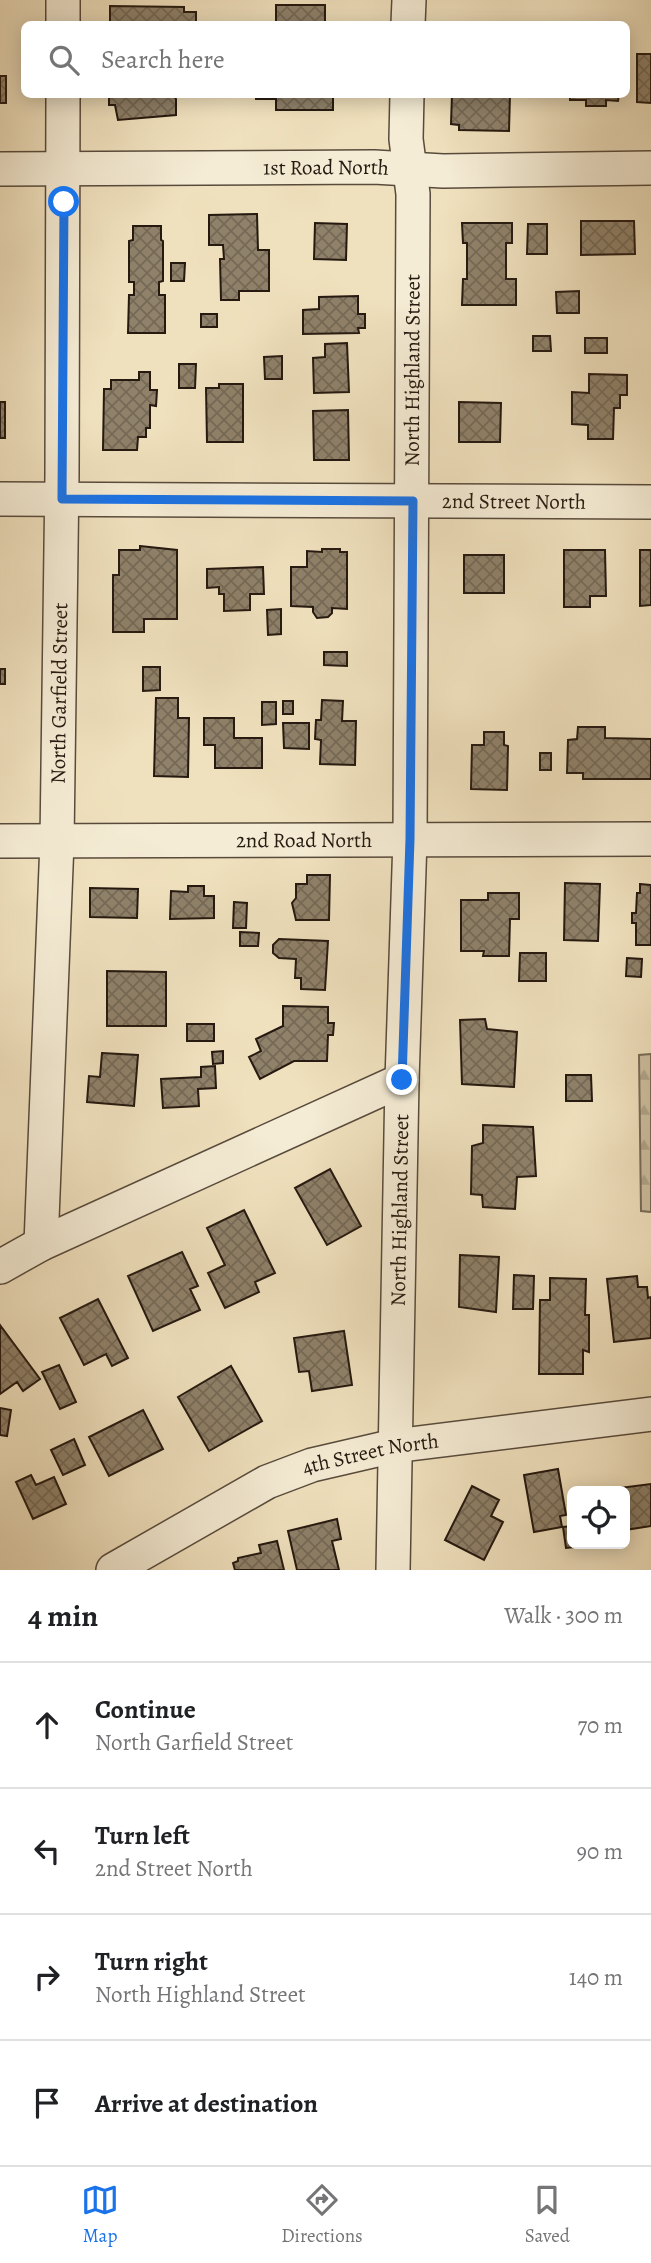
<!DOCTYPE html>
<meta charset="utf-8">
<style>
:root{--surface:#fff;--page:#f2f2f2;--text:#202124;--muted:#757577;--line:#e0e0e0;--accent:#1a73e8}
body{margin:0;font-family:Alegreya,serif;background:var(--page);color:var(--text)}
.controls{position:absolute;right:21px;bottom:21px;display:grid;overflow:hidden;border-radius:10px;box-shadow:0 4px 18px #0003}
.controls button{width:63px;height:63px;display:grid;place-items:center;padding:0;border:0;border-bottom:2px solid var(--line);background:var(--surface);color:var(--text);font:35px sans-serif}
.stop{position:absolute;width:21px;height:21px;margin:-16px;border:5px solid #1a73e8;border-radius:50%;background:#fff}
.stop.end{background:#1a73e8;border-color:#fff;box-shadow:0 2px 7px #0008}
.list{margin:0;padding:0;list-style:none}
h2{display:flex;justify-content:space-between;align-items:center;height:91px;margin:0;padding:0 28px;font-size:30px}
h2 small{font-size:23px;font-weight:400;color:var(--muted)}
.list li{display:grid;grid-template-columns:46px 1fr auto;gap:21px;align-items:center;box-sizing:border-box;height:126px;padding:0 28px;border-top:2px solid var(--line)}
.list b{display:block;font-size:26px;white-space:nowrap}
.list p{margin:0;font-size:23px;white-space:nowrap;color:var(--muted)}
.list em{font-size:23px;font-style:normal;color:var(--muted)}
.icon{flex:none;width:38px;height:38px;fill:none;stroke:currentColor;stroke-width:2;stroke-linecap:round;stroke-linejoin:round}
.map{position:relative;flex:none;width:651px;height:1570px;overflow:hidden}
.search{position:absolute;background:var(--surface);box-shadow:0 4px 18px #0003;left:21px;right:21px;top:21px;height:77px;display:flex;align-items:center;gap:18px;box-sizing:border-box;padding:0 24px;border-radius:10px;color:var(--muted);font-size:26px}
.sheet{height:595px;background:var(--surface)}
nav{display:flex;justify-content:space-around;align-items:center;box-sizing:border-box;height:98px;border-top:2px solid var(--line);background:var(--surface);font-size:19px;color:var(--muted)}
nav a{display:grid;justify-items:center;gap:4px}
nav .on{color:var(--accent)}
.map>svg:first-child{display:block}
</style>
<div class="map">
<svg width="651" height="1570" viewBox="0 0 651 1570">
<defs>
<pattern id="forest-firs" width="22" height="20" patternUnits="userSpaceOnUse" patternTransform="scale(1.75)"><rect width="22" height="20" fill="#cdbfa0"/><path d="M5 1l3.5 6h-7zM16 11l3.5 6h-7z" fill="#b0a489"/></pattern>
<pattern id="building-cross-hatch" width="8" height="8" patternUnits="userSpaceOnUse" patternTransform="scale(1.75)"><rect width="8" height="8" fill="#8f816a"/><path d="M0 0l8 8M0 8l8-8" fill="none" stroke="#756956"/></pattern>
</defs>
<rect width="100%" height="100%" fill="#f0e1be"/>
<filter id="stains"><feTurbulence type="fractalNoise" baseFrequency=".00286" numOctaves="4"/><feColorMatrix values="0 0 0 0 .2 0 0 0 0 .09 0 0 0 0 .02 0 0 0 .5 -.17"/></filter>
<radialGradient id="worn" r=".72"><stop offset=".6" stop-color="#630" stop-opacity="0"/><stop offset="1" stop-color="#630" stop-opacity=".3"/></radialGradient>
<path fill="url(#forest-firs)" stroke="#796c58" stroke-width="2" d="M651,1054V1212L641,1211L639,1055Z"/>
<path fill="url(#building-cross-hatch)" stroke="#251910" stroke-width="2" d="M276,5H325V24H276Z
M110,6L184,7V12H196V24H110Z
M637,54H651V103L637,102Z
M0,76H6V103H0Z
M109,94H172L176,99V115L118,120L115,105H109Z
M256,94H333V110H276V99H256Z
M452,94H510L509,131L459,130V125L451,124Z
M570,94H619L618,101L606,100V106H586V100H570Z
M257,214L258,250H269V291H239V300H221L220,259H224L223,245H209V215Z
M581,221H634L635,254L581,255Z
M315,223L347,224L346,260L314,259Z
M462,223H512V243H506V279H516V305H462L463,279H467V243H463Z
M528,224H547V254H527Z
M133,226H161V240L163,241V281L159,282V295H165V333H128L129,295H134V282H129V241L133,240Z
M171,263H185L184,281H171Z
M579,291V313H557L556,292Z
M358,296V314H365V328H358L359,333L303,334V310L319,309V297Z
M201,314H217V327H201Z
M533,336H550L551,351H533Z
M585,338H607V353H585Z
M347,343L349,392L314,393L313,358L325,357V344Z
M282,356V379H265L264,357Z
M179,364H196L195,388H179Z
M139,372H150V390H157L156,406L150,405V428H146V437H138L137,450H103L104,389H111V380H139Z
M589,374L627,375V395H620V408H614L613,439H588V425L572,424V392L589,393Z
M219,384H243V442H207L206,388H219Z
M0,402H5V438H0Z
M459,402L501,403L500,442H459Z
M348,410L349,460H314L313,411Z
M140,546L177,550V619H144V632H113V575H119V550H140Z
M322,549H340V552H347V609L332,608V613L328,617L317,618L313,612V607L291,606V567H307V551L322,552Z
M564,550H605L606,596H590V607H564Z
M640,550H651V605L640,606Z
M464,555H504V593H464Z
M263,567L264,594H250V610L224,611V594H219V587L207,588V569Z
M281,609V634L268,635L267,610Z
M324,652H347V666L324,665Z
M143,667H160V690L143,691Z
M0,669H5V684H0Z
M156,698H178V718H189L188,777L154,776Z
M322,700L343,701L342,721H356L355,765L320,764L321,740L315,739L316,720H321Z
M283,701H293V714H283Z
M262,702H276V724L262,725Z
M204,718H234V738H262V768H215V745H204Z
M283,723H309V749L284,748Z
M578,727H605V738L651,739V779H583V773H567L568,740L577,739Z
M484,732H504V745L508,746L507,790L471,789L472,745H484Z
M540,753H551V770H540Z
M307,875H330L329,920H296L292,903L296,898V884H307Z
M565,883L600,884L598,941L564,940Z
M640,884L651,885V945H636V923H632V913H636L637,893H640Z
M188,886H204V896H214V918L170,919L171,891L188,892Z
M90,888L138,889L137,918L90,917Z
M488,893H519V919H510L509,956H483L484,951H461V900H488Z
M234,902L247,903L246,928H233Z
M240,932L259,933L258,946H240Z
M279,939L328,941L325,990L301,989V978H295L296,959L279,958L273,953V945Z
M520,953H546V981H519Z
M627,958L642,959L641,977L626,976Z
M107,971L166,972V1026H107Z
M283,1006L328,1007V1023H334L333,1035H328L327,1061H294L260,1079L249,1057L261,1051L256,1039L283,1026Z
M485,1019L487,1029L517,1032L514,1087L462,1084L460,1020Z
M187,1024H214V1041H187Z
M223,1051V1063L213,1064L212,1052Z
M102,1053L138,1055L134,1106L87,1102L89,1076L100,1077Z
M215,1066L216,1088L198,1089L199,1106L163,1108L161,1079L201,1077V1067Z
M566,1075H591L592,1101H566Z
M483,1125L533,1127L536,1176L517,1177L515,1209L483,1207L482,1195L471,1194L472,1146L483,1143Z
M330,1169L361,1226L327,1245L295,1188Z
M244,1210L275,1273L255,1282L259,1292L225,1308L208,1273L225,1265L207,1228Z
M182,1252L198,1286L190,1289L200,1310L153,1331L128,1276Z
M460,1255L499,1257L496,1312L459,1307Z
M514,1275L534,1276L533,1309H513Z
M637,1276L638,1287H647L648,1298L651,1297V1338L614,1342L607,1279Z
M550,1278L586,1279L585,1315H589V1352L583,1350V1374H539L540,1300H550Z
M98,1299L128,1358L112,1366L106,1354L84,1365L60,1318Z
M0,1325L40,1379L23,1391L17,1382L0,1394Z
M344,1331L352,1385L312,1391L309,1371L299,1372L294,1338Z
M59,1365L76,1402L60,1409L42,1372Z
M231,1366L262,1421L209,1451L178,1397Z
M0,1408L11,1410L7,1436L0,1435Z
M143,1410L163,1449L109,1476L89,1437Z
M74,1439L85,1465L63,1475L51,1450Z
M558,1469L566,1515L560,1516L562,1527L534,1532L524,1475Z
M31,1475L36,1485L54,1477L66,1504L33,1519L16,1482Z
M651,1484V1526L625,1530V1491L604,1490Z
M472,1486L499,1500L491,1516L503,1522L484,1560L445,1540Z
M337,1519L341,1539L332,1541L339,1570H297L288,1531Z
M572,1526V1544H586V1546L566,1548L563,1527Z
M277,1541L284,1570H235L233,1563L238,1561V1558L261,1553L259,1545Z"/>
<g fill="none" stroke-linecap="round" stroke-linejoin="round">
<g stroke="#584b3c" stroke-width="36">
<g id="minor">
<path d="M63,0V24"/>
<path d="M408,24L409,0"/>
<path id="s1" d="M0,169L374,167L443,171L651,168"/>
<path id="s2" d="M0,499L651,502"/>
<path id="s3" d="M0,841L651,839"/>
<path id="s4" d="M41,1244L57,842L62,474L63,94"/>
<path d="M0,1267L41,1244L402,1080"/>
<path id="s5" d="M113,1570L267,1482L312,1465L394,1446L651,1414"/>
<path id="s6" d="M393,1570L402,1080L410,839L413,194L406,139L407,94"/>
</g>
</g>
<use href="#minor" stroke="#f5ecd5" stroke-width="33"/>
</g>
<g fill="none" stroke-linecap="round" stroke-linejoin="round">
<path stroke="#1a73e8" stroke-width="9" d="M64,202L62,499L413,501L410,839L402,1080"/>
</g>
<g text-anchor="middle" stroke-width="5" stroke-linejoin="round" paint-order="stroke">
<g font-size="21" fill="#251910" stroke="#f5ecd5">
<text dy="7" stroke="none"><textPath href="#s1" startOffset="326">1st Road North</textPath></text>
<text dy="7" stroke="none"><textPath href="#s6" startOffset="1200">North Highland Street</textPath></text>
<text dy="7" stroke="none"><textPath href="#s2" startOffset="514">2nd Street North</textPath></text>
<text dy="7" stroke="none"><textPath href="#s4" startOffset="551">North Garfield Street</textPath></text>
<text dy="7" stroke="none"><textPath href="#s3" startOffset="304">2nd Road North</textPath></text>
<text dy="7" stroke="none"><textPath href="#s6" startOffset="360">North Highland Street</textPath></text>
<text dy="7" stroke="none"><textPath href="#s5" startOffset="285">4th Street North</textPath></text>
</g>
</g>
<rect width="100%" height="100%" filter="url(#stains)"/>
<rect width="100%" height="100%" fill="url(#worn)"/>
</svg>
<div class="controls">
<button><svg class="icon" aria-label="locate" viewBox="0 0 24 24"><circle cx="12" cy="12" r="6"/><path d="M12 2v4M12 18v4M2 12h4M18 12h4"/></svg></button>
</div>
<div class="stop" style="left:64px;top:202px"></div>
<div class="stop end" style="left:402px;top:1080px"></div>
<div class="search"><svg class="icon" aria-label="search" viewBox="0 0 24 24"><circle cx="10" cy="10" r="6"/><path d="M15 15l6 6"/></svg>Search here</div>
</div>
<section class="sheet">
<h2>4 min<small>Walk · 300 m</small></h2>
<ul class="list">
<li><svg class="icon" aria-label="ahead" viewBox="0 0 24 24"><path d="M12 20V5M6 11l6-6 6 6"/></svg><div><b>Continue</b><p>North Garfield Street</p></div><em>70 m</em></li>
<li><svg class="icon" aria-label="left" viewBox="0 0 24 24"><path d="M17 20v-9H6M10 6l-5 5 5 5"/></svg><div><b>Turn left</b><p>2nd Street North</p></div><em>90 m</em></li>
<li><svg class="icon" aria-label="right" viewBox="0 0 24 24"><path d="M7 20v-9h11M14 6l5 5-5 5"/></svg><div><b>Turn right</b><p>North Highland Street</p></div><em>140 m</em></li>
<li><svg class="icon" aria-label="arrive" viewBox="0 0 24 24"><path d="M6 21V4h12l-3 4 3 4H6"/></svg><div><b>Arrive at destination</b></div></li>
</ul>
</section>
<nav>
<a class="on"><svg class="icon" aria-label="map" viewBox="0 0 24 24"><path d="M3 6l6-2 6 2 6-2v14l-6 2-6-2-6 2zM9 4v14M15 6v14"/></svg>Map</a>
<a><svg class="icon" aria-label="directions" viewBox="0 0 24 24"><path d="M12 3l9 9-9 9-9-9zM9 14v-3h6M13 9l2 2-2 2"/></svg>Directions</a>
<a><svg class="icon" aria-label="saved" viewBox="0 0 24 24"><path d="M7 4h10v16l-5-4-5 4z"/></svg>Saved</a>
</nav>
